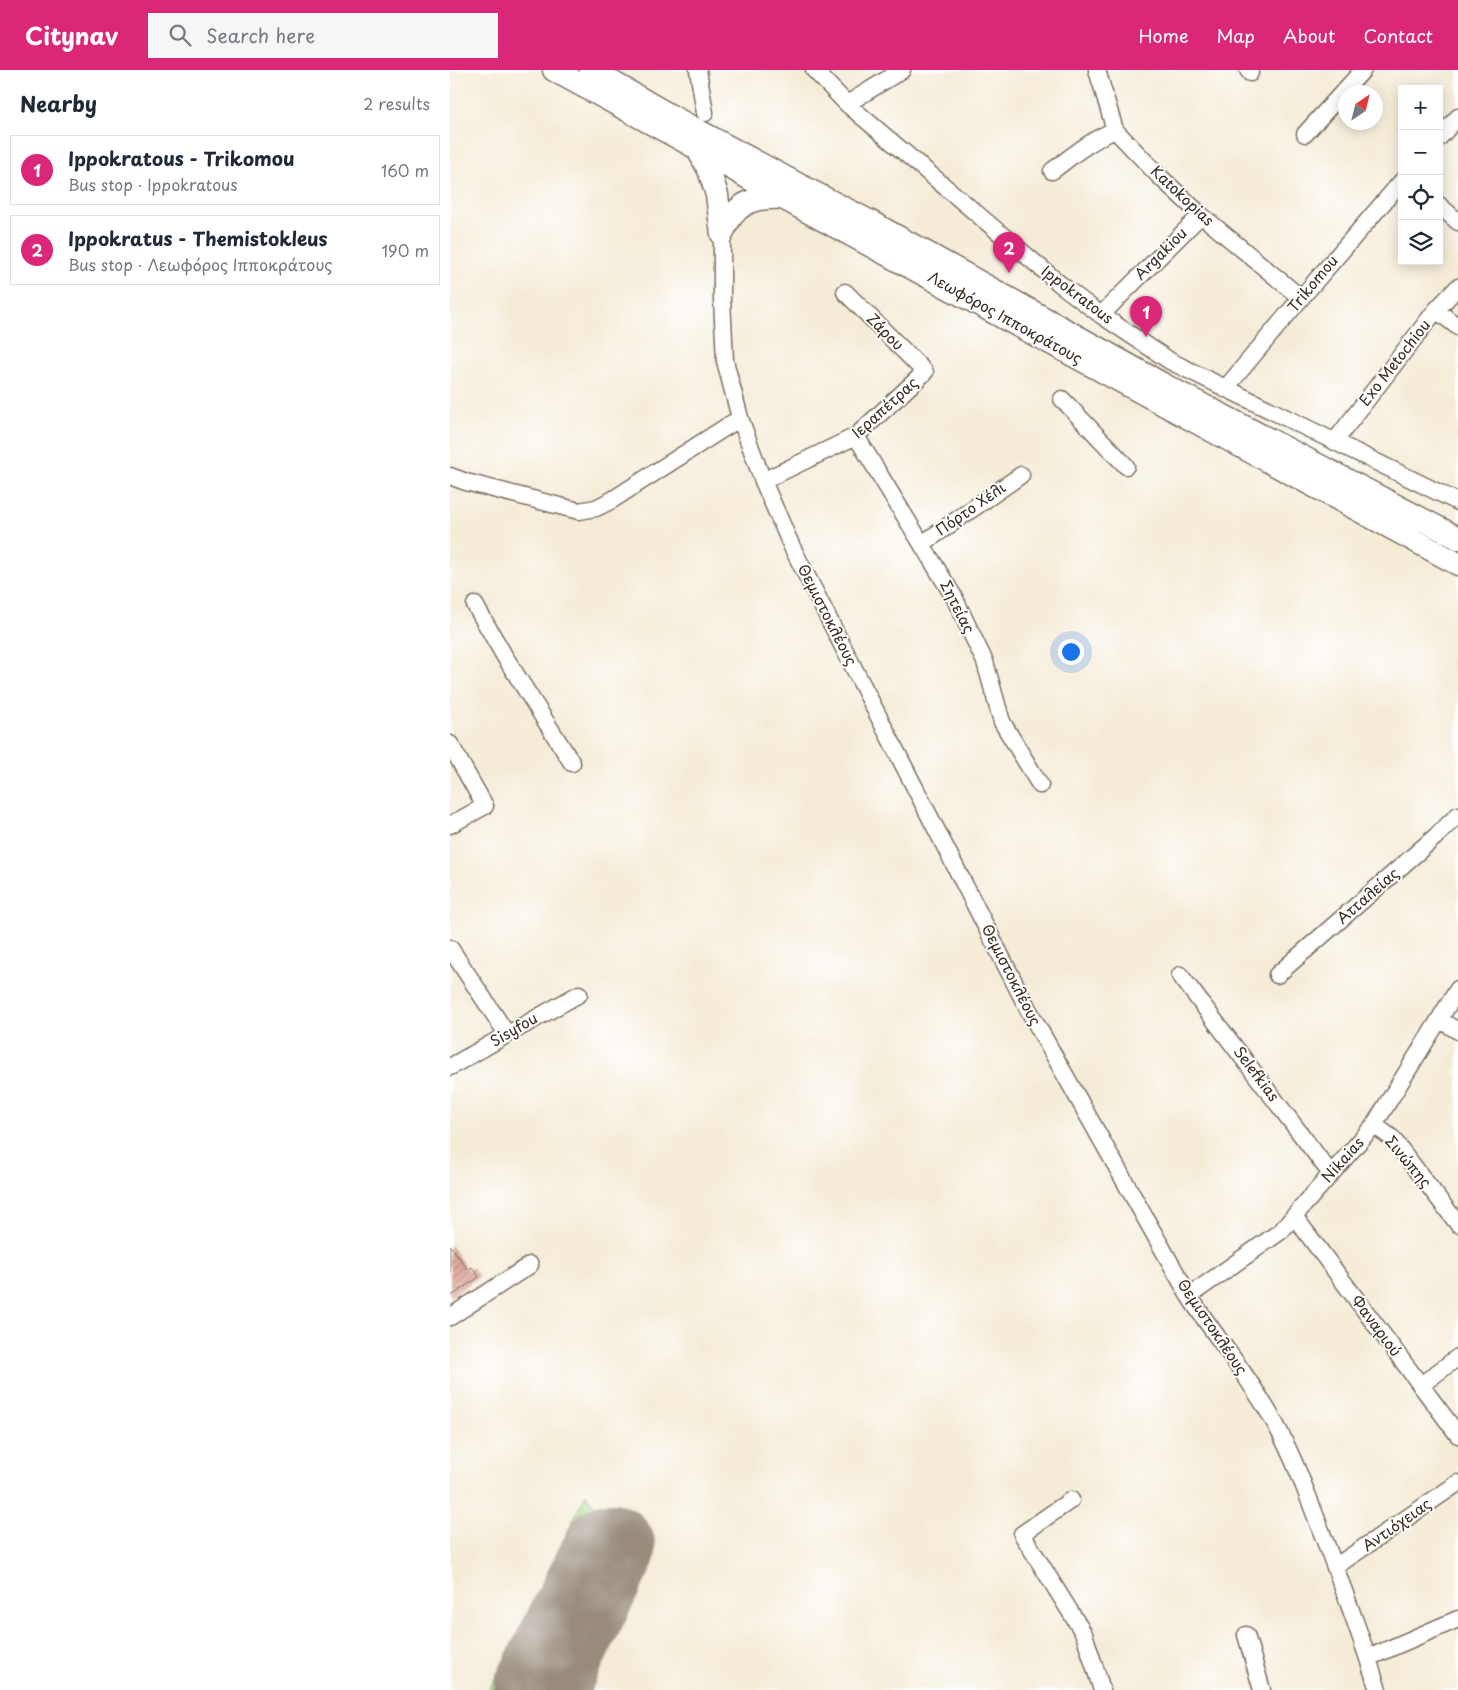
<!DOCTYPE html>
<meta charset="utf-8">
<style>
:root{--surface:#fff;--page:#f6f6f7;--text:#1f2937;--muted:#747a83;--line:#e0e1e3;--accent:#db2777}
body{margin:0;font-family:"Playpen Sans",sans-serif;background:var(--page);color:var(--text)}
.controls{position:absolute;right:15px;top:15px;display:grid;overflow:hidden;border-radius:0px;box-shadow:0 2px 12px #0003}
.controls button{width:45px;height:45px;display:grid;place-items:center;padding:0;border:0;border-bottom:1px solid var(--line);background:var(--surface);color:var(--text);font:25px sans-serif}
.compass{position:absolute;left:888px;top:15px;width:45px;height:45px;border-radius:50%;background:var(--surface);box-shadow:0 2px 12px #0003;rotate:35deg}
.you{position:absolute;left:620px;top:581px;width:18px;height:18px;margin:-12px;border:4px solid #fff;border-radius:50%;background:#1a73e8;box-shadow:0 0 0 8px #1a73e833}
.badge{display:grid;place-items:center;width:32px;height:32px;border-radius:50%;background:var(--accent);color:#fff;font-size:16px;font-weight:700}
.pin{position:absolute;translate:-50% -41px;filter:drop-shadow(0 1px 2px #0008)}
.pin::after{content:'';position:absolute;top:26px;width:18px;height:15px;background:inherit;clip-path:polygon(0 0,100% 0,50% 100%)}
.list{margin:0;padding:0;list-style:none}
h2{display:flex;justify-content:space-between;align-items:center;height:65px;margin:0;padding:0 20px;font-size:21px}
h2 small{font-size:16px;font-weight:400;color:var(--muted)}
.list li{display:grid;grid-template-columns:32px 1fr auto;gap:15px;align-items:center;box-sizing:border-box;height:70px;margin:0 10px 10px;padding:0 10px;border:1px solid var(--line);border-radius:0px}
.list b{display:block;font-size:19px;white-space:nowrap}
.list p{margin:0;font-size:16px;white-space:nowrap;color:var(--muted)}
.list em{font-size:16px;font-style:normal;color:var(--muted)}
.icon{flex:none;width:28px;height:28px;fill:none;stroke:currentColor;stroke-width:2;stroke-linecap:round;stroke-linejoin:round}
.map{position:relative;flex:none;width:1008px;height:1620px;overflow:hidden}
header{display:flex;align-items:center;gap:30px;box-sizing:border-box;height:70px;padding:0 25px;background:var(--accent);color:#fff}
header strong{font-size:24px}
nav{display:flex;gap:28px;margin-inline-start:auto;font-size:18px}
.search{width:350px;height:45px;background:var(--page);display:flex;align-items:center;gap:12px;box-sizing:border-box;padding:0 18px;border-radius:0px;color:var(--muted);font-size:19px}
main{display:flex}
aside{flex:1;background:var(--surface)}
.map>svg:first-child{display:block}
</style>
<header>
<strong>Citynav</strong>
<div class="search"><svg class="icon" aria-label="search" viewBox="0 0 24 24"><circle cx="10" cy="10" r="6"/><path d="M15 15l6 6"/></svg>Search here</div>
<nav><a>Home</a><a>Map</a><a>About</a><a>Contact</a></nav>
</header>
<main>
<aside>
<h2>Nearby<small>2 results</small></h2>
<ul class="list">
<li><span class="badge">1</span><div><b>Ippokratous - Trikomou</b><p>Bus stop · Ippokratous</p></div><em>160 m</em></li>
<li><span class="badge">2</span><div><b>Ippokratus - Themistokleus</b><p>Bus stop · Λεωφόρος Ιπποκράτους</p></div><em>190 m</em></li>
</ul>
</aside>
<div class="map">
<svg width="1008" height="1620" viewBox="0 0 1008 1620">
<defs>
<pattern id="grass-tufts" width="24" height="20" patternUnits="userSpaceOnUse" patternTransform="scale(1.25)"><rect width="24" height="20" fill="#a8da89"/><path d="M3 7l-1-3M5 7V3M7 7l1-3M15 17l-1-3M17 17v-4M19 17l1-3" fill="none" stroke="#92bb76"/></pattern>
<pattern id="building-hatch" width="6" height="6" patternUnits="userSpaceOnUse" patternTransform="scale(1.25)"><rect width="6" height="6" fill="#e0ab9e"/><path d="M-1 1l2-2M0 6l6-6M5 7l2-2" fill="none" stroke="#b78b80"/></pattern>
</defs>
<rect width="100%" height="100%" fill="#fff"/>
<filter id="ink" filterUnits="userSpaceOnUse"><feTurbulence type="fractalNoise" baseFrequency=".02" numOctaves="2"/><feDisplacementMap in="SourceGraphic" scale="10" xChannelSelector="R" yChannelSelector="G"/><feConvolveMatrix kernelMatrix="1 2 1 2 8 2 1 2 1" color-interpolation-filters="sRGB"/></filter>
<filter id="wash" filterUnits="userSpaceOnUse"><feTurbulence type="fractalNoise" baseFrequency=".0096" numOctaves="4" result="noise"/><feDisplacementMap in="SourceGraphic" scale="20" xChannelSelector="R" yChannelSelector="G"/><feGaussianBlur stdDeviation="1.12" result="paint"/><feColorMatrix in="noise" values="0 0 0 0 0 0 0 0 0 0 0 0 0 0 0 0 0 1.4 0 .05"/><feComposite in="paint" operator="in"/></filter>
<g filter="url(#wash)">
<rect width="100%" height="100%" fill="#f5ecd8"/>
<path fill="url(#grass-tufts)" stroke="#728254" d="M136,1424L152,1447L66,1620H39Z"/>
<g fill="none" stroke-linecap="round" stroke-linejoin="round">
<path stroke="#988b7b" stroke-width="38" d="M114,1620L116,1619L114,1588L116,1568"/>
<path stroke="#988b7b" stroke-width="92" d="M90,1620L160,1479"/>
</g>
<g id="blocks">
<path fill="url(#building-hatch)" d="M0,1175L18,1200L22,1197L29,1207L0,1227Z"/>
</g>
</g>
<g filter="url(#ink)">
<use href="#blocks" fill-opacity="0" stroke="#7c6e5f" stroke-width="1"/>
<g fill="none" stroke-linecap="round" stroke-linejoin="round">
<g stroke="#7c6e5f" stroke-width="19">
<path id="minor" d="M248,0L255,43
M364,0L397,34L610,214L651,245L720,291L1008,432
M647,0L665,60L708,105L751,145L851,228
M798,0L800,3
M397,34L452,0
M855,64L913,0
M989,68L1008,47
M602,101C622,86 641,70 665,60
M989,135L1008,152
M272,164V229L275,291L290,348L313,411L342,477L578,939L739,1226C767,1269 801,1309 826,1355C845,1390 859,1429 873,1466C893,1517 912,1568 928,1620
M986,240L1008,257
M651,245L751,145
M775,319L851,228L952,111
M612,329L676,396
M406,366L504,527L535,592L552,652L590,715
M885,371L986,240L1008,217
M0,406L16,412L129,441L146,438L162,430L290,348
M313,411L406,366L475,302L395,222
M472,474L571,405
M25,535L55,587L122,693
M0,674L35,736L0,755
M0,878L57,964
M730,905L881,1104
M827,905L985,767L1008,745
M990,950L1008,961
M0,997L129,924
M924,1055L942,1068L1008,1154
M844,1146L1008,1365
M739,1226L831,1161L924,1055L1008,919
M0,1247L80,1195
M971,1315L1008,1287
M621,1430L572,1464L634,1564L652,1620
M885,1497L1008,1413
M796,1565L812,1620
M918,1588L1008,1549"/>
</g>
<g stroke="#7c6e5f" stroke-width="25">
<path id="secondary" d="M104,0L247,78L333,128L1008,494
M141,0L219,45L349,115L419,151L716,316L1008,468
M247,78L259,100L267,125L272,164
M272,164C284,134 302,126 333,128"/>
</g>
<use href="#minor" stroke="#fff" stroke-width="16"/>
<use href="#secondary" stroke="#fff" stroke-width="22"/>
</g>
</g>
<g text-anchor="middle" stroke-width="4" stroke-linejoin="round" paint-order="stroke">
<g font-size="15" fill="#3b2a1e" stroke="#fff">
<text transform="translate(732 126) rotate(43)" y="5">Katokopias</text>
<text transform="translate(711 184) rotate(-45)" y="5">Argakiou</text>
<text transform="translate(863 214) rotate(-50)" y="5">Trikomou</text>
<text transform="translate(627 225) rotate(37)" y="5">Ippokratous</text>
<text transform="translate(555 248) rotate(29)" y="5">Λεωφόρος Ιπποκράτους</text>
<text transform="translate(435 262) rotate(45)" y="5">Ζάρου</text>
<text transform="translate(945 293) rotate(-52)" y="5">Exo Metochiou</text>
<text transform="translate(435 338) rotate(-42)" y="5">Ιεραπέτρας</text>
<text transform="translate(521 439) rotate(-35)" y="5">Πόρτο Χέλι</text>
<text transform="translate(507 537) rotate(63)" y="5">Σητείας</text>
<text transform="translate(377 545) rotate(63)" y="5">Θεμιστοκλέους</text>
<text transform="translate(918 826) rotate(-41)" y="5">Ατταλείας</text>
<text transform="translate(561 905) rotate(63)" y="5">Θεμιστοκλέους</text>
<text transform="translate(64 960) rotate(-30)" y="5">Sisyfou</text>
<text transform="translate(806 1004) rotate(53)" y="5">Selefkias</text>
<text transform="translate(893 1090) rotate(-48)" y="5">Nikaias</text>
<text transform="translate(958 1092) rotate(50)" y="5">Σινώπης</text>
<text transform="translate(926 1256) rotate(53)" y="5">Φαναριού</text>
<text transform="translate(762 1257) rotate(56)" y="5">Θεμιστοκλέους</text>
<text transform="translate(947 1455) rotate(-35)" y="5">Αντιόχειας</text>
</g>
</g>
</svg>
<div class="controls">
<button>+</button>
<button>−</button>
<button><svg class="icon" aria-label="locate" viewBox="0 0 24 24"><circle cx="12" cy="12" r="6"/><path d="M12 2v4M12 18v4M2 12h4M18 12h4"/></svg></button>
<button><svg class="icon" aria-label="layers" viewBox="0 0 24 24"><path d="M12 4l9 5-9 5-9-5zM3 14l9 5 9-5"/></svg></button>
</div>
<svg class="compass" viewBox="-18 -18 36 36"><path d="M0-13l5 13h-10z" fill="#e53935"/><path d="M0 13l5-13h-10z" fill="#747a83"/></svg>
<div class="you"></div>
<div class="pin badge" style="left:696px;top:267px">1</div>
<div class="pin badge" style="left:559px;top:203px">2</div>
</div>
</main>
